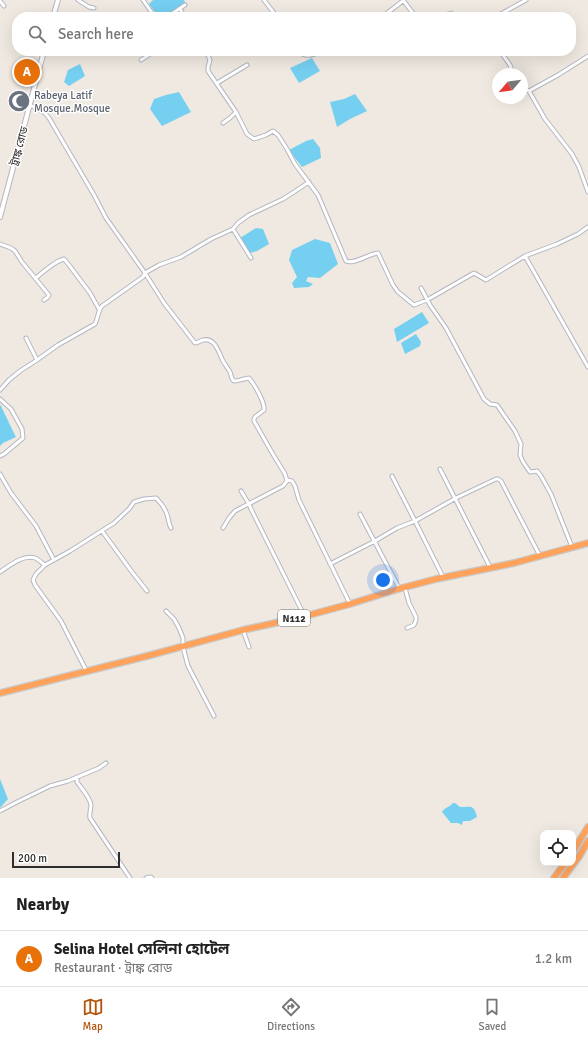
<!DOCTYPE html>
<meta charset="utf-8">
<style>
:root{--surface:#fff;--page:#f2f2f2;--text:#222;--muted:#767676;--line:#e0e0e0;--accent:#b45309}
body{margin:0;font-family:Signika,"Noto Sans Bengali",sans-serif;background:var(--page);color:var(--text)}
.controls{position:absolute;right:12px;bottom:12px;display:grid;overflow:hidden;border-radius:8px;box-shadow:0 4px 16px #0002}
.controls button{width:36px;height:36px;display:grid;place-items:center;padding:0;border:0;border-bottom:1px solid var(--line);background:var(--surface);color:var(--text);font:20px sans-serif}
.compass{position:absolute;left:492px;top:68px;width:36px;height:36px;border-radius:50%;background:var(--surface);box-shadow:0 4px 16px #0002;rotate:241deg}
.scale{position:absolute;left:12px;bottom:10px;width:108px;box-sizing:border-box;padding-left:4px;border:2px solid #2e2e2e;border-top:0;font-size:11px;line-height:14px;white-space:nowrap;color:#2e2e2e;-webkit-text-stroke:3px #fff;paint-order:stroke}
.you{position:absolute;left:383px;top:580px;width:14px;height:14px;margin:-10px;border:3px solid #fff;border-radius:50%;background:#1a73e8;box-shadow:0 0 0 6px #1a73e833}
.badge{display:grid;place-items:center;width:26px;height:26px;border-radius:50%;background:var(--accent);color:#fff;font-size:13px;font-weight:700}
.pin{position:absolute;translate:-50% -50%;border:2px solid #fff;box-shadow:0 1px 4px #0006}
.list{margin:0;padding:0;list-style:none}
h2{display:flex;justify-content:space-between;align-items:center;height:52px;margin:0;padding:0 16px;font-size:17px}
h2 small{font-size:13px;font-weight:400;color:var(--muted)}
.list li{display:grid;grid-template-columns:26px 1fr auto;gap:12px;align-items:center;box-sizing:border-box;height:56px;padding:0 16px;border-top:1px solid var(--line)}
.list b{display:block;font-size:15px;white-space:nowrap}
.list p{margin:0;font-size:13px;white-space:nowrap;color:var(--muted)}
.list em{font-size:13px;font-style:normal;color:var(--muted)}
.icon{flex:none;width:22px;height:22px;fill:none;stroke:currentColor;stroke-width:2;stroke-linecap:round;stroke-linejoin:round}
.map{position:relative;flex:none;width:588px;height:878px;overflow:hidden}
.search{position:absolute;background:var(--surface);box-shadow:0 4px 16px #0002;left:12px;right:12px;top:12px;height:44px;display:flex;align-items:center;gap:10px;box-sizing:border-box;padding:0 14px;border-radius:16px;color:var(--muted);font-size:15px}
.sheet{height:108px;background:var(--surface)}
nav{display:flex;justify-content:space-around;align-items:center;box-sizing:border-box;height:56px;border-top:1px solid var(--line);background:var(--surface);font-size:11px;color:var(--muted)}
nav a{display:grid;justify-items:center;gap:2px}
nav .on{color:var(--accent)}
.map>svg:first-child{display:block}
</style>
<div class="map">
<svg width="588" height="878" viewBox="0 0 588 878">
<rect width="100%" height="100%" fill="#efe9e1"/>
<path fill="#75cff0" d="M153,0H184L185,2C178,8 168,17 159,17L149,4Z
M312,58L320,71L299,83L290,68Z
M80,64L85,76L69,86L64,82L68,70Z
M179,92L191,112L162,126L150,109L154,99L166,95Z
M355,94L367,111L350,119L337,127L330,102L344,99Z
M313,139L320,148L321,158L302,167L289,150L306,141Z
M256,228L263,229L269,244L257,251L250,253L240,238Z
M315,239L330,243L338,264L320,278L308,277L306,281L313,284L309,287L294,288L292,283L297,277L289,260L292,250Z
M422,312L429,323L397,342L394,329Z
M416,334L421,342L420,346L405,354L401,343Z
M0,405L1,406L11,427L16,437L3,443L0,446Z
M0,779L8,799L0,808Z
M453,803H455L460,807C471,807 474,804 477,817L470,821H463L462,825L458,823H451L442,812C445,807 450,807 453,803Z"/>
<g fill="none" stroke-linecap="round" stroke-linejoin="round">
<g stroke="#b4b7c1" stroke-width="5">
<path id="street" d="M78,0L89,7L94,8
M143,0L155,17
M264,0L277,17
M403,0L416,17
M0,1L4,6
M180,9L185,17
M167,17L185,5
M382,17L404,0
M443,17L448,14L451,13L455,17
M497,17L499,15L526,0
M206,51L210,60L208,67V71L236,112L247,134L254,139L266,135L273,131L278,135L287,149L295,164L318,195L346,261C354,265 368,254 378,253L393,285L398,292L414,305L427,300L474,273L486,280L502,270L525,256L557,244L578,234L588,227
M299,51C305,59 315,54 323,51
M500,51L510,65L513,74
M141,60L155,51
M217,83L247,65
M522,90H527L529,91L545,119L572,154L579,167L588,192
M529,91L558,75L588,56
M30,105L45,113L49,118L94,195L106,218L145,273L164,303L195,343C198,343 200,341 203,340C215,337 219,353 223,361C225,365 228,368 230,372C231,374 231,379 234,381C236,382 245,378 249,378C254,384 265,402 264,410L255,417L254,419V421L271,451L285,474L287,481L283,486L235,511L229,518L223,528
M223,123L230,118L236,112
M233,229L251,258
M0,244L11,248L15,251L22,262L49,295L48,297L44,300
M525,256L588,367
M36,278C43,272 55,261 64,259L69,265L90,293L99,309
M421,288L430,305L446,328L484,399L490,404L497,405L515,431L521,444L520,455L523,462L530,472L537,471L541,476L551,494L572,547
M26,338L37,360
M0,390L9,380L20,371L37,360L58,345L95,324C98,318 98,311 102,306L143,277L145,273L159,265L181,257L211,239L233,229L238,223L249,215L283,199L294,192L309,182
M0,399L11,409L22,429L23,438L4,454L0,456
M440,469L490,567
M0,474L11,493L36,526L54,560
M392,476L415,521L443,577
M287,480L292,481L295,486L299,500L350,604
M241,491L249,504L251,509L301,609L302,617
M360,514L398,586V589
M102,531L132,572L147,591
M330,564L375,541L397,528L415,521L456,498L496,479H498L501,481L540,556
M0,572C9,566 23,554 35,558C38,559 42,563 45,565
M405,588L409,603L416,617V620L414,625L407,628
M166,611L174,619L179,628L183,638V647L188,666L214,716
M243,630L249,647
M87,672L61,621L35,585L33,580L36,574L45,565L70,551L114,523L129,509L134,502L144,499L156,498C160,502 164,507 166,512C169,518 168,523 171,528
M78,777L77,780V782C82,789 90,797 91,805C91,809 89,813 90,818L130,878
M0,811L17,802L50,786L68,781L99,768L106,763
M146,878L151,877L152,878"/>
</g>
<g stroke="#b4b7c1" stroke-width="6">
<path id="secondary" d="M53,17L58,0
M0,217L44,51"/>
</g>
<g stroke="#c9c9c9" stroke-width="8">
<path id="highway" d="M0,693L147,656L243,630L302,617L350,604L398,589L436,579L514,563L588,543
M573,851L588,827
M554,878L565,863
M563,878L580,855L588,841"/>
</g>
<use href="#street" stroke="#fff" stroke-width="3"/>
<use href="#secondary" stroke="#fff" stroke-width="4"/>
<use href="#highway" stroke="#ffa35c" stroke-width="5.5"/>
</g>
<defs>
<g id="mosque-disc" transform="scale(1.15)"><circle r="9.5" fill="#6b7280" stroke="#fff"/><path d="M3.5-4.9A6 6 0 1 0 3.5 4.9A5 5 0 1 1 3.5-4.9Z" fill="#fff"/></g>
</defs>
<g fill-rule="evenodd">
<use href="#mosque-disc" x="19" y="101"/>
</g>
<g text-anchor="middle" stroke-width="3" stroke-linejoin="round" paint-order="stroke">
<rect fill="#fff" stroke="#6d6d6d" stroke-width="1" x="278" y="610" width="32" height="16" rx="3"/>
<g font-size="10" font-weight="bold" fill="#2e2e2e">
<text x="294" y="622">N112</text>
</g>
<g font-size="11" fill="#5b616d" stroke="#fff" text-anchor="start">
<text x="34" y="99">Rabeya Latif<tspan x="34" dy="13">Mosque.Mosque</tspan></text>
</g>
<g font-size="11" fill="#2e2e2e" stroke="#fff">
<text transform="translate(19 146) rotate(-75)" y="4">ট্রাঙ্ক রোড</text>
</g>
</g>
</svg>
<div class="controls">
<button><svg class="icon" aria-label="locate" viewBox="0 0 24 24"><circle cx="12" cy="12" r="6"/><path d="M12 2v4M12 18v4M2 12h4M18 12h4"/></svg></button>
</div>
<svg class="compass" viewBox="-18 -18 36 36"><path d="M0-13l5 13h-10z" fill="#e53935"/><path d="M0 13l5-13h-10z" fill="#767676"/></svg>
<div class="scale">200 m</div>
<div class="you"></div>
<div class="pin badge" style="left:27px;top:72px;background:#e8710a">A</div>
<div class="search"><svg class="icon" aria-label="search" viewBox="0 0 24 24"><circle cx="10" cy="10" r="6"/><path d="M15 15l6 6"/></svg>Search here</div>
</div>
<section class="sheet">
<h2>Nearby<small></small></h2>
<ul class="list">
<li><span class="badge" style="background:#e8710a">A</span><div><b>Selina Hotel সেলিনা হোটেল</b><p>Restaurant · ট্রাঙ্ক রোড</p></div><em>1.2 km</em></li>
</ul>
</section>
<nav>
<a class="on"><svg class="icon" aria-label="map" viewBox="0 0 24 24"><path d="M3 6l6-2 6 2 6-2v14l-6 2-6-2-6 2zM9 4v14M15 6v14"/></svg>Map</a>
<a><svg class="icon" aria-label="directions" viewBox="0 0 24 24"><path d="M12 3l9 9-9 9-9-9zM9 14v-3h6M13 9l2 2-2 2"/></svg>Directions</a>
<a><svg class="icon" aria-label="saved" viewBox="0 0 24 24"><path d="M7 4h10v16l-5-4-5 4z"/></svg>Saved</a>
</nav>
